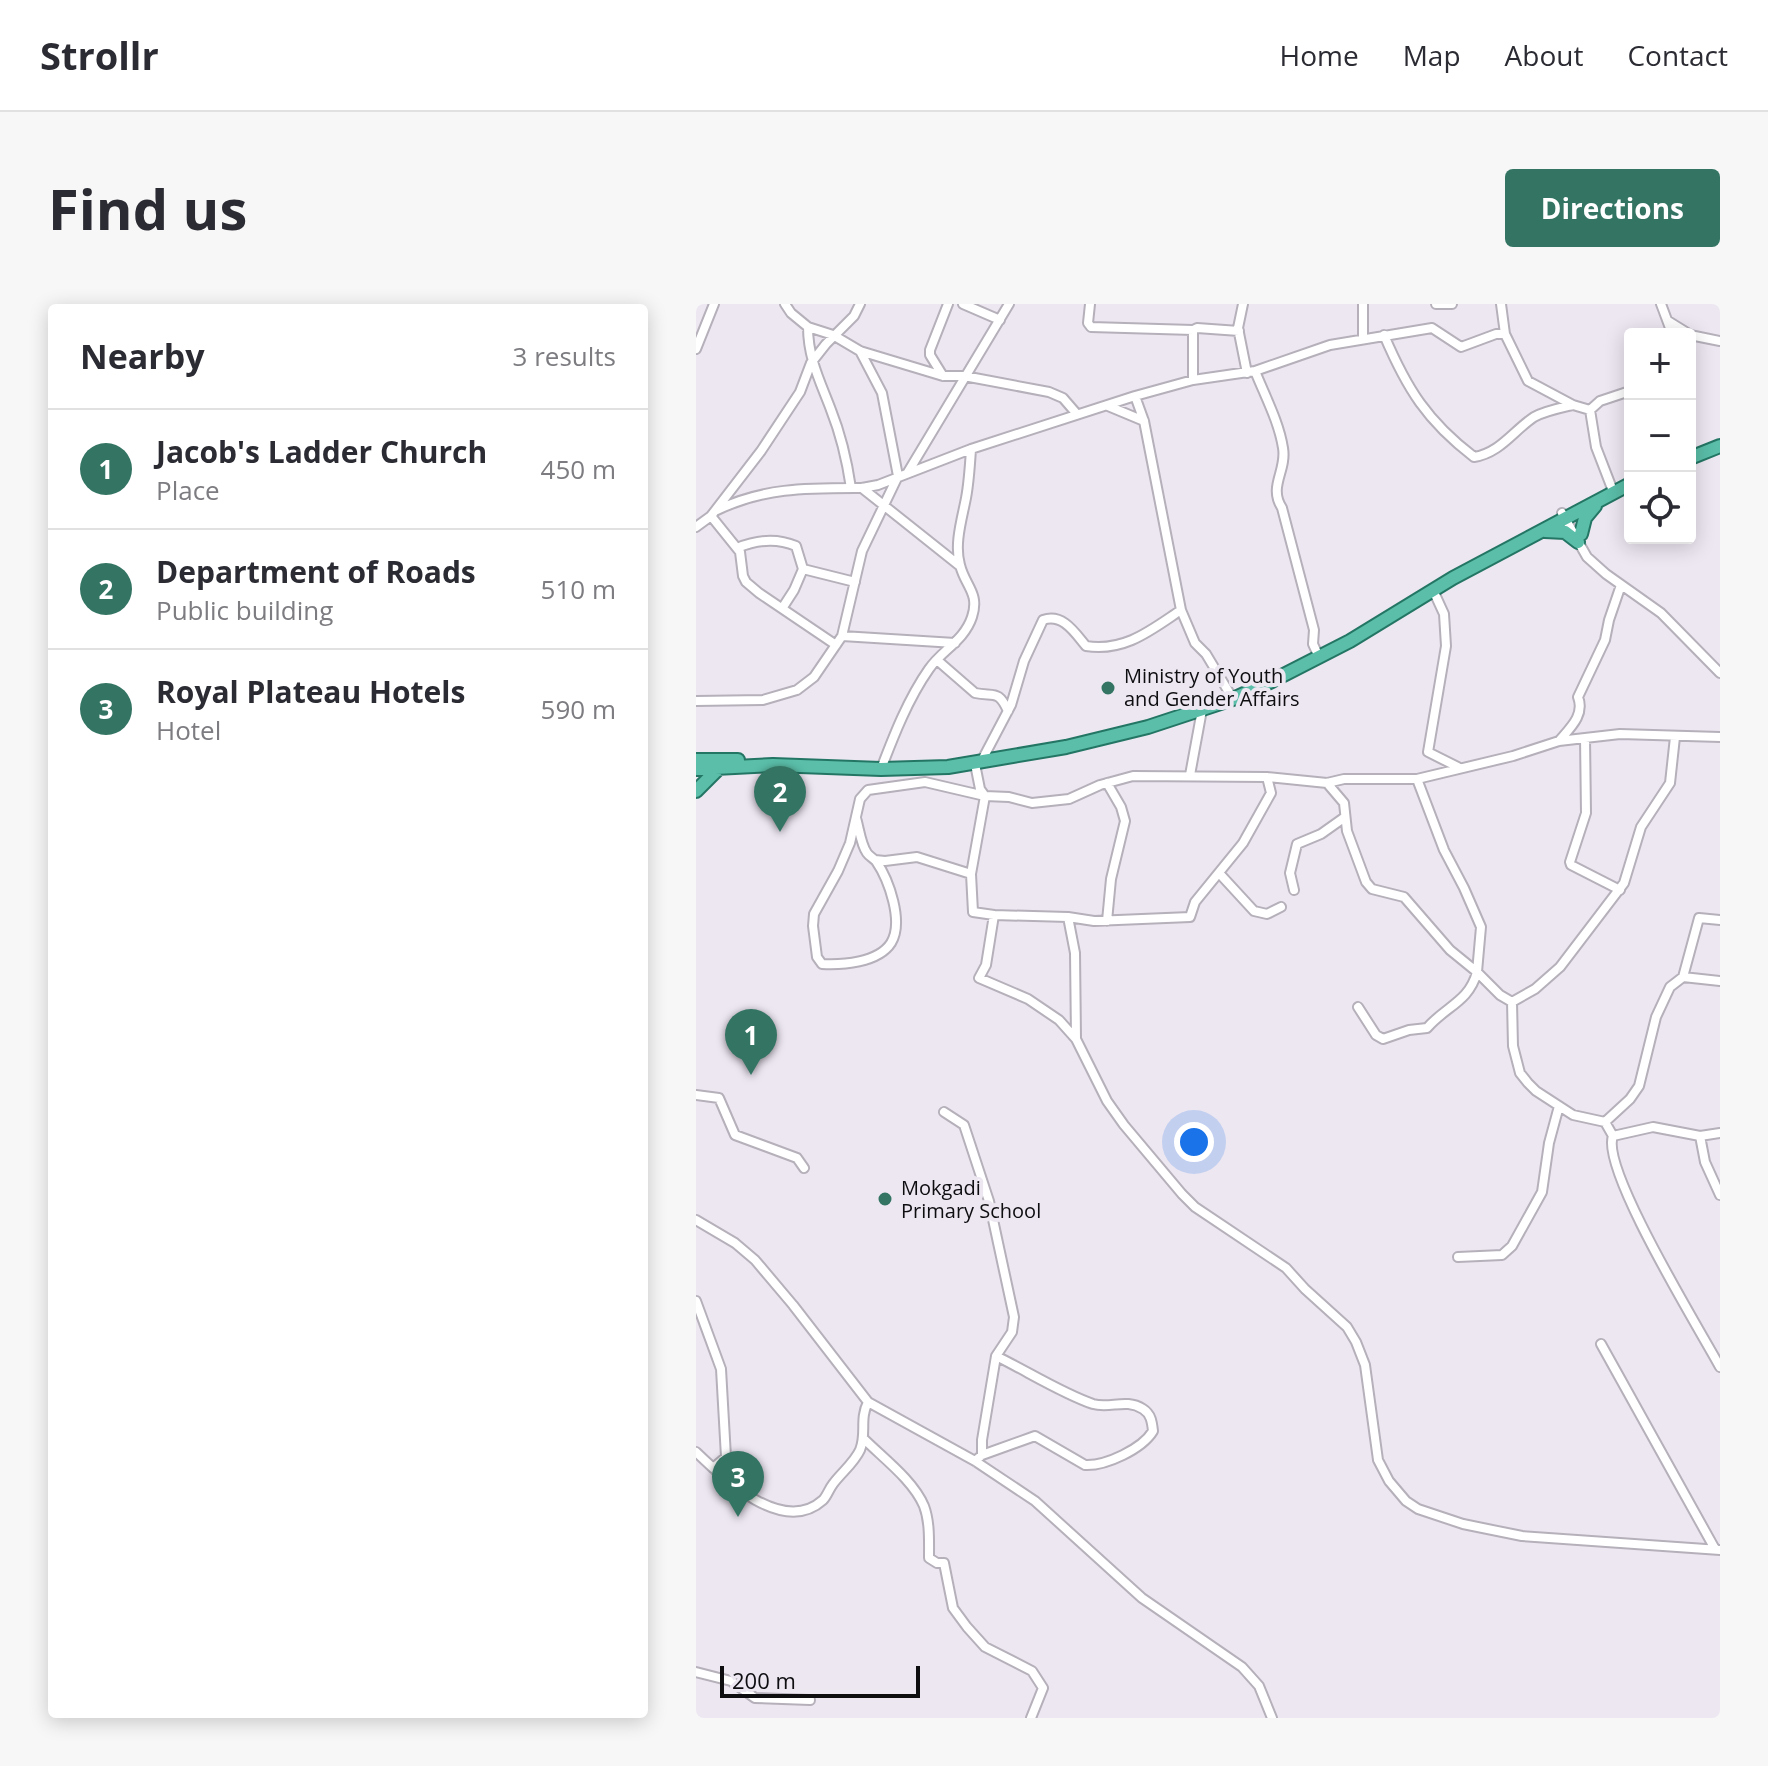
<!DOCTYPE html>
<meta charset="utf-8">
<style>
:root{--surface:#fff;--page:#f7f7f7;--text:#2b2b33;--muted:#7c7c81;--line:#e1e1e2;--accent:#337463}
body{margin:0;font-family:"Open Sans",sans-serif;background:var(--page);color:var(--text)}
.controls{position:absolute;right:24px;top:24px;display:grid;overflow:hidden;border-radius:8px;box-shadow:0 4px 20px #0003}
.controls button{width:72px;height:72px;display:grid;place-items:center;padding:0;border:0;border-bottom:2px solid var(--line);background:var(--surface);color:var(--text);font:40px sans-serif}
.scale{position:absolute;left:24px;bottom:20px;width:200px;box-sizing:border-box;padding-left:8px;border:4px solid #0e0d10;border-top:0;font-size:22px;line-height:28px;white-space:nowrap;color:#0e0d10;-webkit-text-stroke:6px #ede7f2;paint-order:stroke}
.you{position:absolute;left:498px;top:838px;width:28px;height:28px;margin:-20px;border:6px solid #fff;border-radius:50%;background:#1a73e8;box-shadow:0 0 0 12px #1a73e833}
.badge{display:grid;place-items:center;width:52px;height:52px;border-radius:50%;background:var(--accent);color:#fff;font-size:26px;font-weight:700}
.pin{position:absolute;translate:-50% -66px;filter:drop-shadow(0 2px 4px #0008)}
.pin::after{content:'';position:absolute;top:42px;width:28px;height:24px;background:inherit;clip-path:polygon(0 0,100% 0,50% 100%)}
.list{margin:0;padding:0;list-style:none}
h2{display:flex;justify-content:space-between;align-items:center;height:104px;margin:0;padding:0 32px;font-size:34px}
h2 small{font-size:26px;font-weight:400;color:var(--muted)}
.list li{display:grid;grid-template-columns:52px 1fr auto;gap:24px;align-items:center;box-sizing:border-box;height:120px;padding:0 32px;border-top:2px solid var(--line)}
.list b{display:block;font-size:30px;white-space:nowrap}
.list p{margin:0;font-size:26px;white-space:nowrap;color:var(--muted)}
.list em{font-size:26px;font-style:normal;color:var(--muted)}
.icon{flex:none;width:44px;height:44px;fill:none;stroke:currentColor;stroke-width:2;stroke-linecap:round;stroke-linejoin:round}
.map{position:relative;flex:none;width:1024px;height:1414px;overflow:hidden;border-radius:8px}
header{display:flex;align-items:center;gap:48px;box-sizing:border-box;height:112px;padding:0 40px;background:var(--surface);border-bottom:2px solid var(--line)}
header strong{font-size:38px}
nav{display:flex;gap:44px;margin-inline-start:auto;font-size:28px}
.intro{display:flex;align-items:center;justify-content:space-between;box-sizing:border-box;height:192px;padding:0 48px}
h1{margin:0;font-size:56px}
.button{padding:20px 36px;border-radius:8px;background:var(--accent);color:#fff;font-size:28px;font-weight:700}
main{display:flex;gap:48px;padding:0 48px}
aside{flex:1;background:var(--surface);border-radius:8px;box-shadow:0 4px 20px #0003}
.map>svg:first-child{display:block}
</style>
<header>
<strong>Strollr</strong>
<nav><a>Home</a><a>Map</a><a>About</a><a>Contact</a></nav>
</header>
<div class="intro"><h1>Find us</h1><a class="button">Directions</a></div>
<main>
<aside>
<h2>Nearby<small>3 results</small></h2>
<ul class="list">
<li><span class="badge">1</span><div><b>Jacob's Ladder Church</b><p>Place</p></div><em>450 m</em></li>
<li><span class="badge">2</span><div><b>Department of Roads</b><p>Public building</p></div><em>510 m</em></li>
<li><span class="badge">3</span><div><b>Royal Plateau Hotels</b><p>Hotel</p></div><em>590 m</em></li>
</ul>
</aside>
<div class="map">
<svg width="1024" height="1414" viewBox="0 0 1024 1414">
<rect width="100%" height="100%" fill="#ede7f2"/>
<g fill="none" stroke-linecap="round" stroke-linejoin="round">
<g stroke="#b5b0ba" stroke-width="12">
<path id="minor" d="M89,0L95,9L112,23L137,31L164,47L247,72H268L353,88L367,94L380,109
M267,0L304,16
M394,0L392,19L395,23L497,26L501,24L543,27
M547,0L542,24L551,69
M667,0V34
M740,0H756
M805,0L809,30
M965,0L974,24L971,30
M972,17L993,30
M112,23C112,54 124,77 135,106C145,131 151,157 155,184
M497,26V76
M688,31C711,85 731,117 778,153C804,149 817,127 838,113C849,107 864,104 877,101
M994,31L1024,37
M0,45L18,0
M559,67C569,92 583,118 587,144C591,167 572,182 586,204L618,326L617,340L623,353
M247,72L234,51V46L252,0
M439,92L448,117L485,306L499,339L510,350L537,395
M412,102L448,117
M894,106L904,97L934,87
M212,168L313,0
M166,184L264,262
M19,207C68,183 113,184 166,184L182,181L275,145L439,92L497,76L559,67L634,41L736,24L765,43L800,30H809L832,77L877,101L894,106L900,143L917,187
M866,209L891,253L910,270L965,309L1024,369
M15,212L44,248L47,272L50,278L63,289L140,341
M0,223L15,212L65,147L104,88L115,59L130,40L158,12L164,0
M41,244C60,236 81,234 100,242L107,265L159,278
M737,286L748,310L750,342L732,448L762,463
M87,303L98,286L107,265
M146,332L259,339
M241,356L279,389C298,393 302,385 312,407
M0,397L67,396L101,386L118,373L146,332L166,247L202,172L186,89L164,47
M889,434L890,509L874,558L875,561L924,586
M863,437C874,424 889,411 882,393L909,336L913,316L925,281
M285,458L315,401L328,357L347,316C367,309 379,329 390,342C429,348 455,326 485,306
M279,460L284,485L289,492L275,570L277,608L298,611L372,613L398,617L494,613L499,598L547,539L575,489L571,473
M185,465C198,431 212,395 233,365C246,346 268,337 276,313C284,289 269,282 264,261C258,240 266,215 270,194C273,178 274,161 275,145
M494,471L506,406
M721,475L748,546L768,584L785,623L781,668L804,691L816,698L817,742L824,769L832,779L840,787L877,811L909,818L917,832C904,864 1004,1026 1024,1063
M631,479L648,499L651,527L670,578L676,585L708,593L754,646L781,668C773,698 750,702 731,724L713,726L687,735L680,731L662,703
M160,514C163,524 165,541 171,549C173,552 177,554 180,557C193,576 208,618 195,639C182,659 146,661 126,660L121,653L117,622L118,610L142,567L154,539L164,495L172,486L229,478L289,492L313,493L336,499L373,495L404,481L437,472L571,473L631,479L648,475H721L817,452L863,437L889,434L924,430L1024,433
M179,556L189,557L221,553L275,570
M523,569L558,607L571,610L585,603
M598,586L594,569L601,540L625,530L649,513
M298,611L290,661L283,674L332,695L363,716L380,735L411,797L428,821L486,890L499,903L590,964L609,985L651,1023L660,1038L669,1061L682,1156L693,1177L710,1197L722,1205L767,1220L826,1232L1024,1246
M372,613L379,649L380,734
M411,617L415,575L429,517L425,503L411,479
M987,673L1024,677
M816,698L839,685L864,663L928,579L945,523L974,479L979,433
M0,791L23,794L39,831L101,854L108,864
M248,808L268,821L293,897L318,1013L316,1028L300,1052L286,1136V1151
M909,818L934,795L943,782L960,713L974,683L987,673L1003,614L1024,616
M917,832L957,823L1004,832L1009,858L1024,891
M1004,832L1024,829
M0,916L39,939L59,956L97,1001L172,1098L279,1157L339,1197L446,1294L546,1363L563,1382L576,1414
M762,953L806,951L816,942L846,888L853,839L863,802
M0,997L25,1065L30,1153L17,1164
M905,1040L1019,1245
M167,1134C187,1154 217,1176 228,1202C234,1218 233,1237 233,1254L241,1259H248L257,1304L271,1323L289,1343L336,1367L347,1384L335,1414
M0,1148C28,1175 87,1232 127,1196C131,1192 133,1185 137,1180C145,1169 158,1159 164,1146C171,1129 163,1116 172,1098
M279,1157L286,1151L339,1132L389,1161C410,1162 446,1145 457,1127C456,1118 455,1110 447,1105C430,1094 414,1105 397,1100C367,1090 329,1066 300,1052
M0,1368L35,1377L59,1394L114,1396"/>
</g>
<g stroke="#247664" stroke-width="16">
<path id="trunk" d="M994,154L1024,142
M849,227L869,228L882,238
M885,230L889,214L899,202
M0,456H42
M0,465L77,461L185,465L252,463L370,443L452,423L537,395L576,377L654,337L757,274L934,180
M0,487L22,465"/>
</g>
<use href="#minor" stroke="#fff" stroke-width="8"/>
<use href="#trunk" stroke="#5abea8" stroke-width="12"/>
</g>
<g fill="#337463" stroke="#ede7f2" stroke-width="3">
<circle cx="412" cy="384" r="8"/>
<circle cx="189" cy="895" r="8"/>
</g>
<g text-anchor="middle" stroke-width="8" stroke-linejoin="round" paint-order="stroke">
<g font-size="20" fill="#0e0d10" stroke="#ede7f2" text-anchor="start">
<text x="428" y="379">Ministry of Youth<tspan x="428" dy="23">and Gender Affairs</tspan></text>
<text x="205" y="891">Mokgadi<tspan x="205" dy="23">Primary School</tspan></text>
</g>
</g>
</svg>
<div class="controls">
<button>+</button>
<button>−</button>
<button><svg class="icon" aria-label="locate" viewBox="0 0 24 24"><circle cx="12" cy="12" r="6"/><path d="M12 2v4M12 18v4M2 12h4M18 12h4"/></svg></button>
</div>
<div class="scale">200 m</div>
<div class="you"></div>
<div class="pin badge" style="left:55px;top:771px">1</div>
<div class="pin badge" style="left:84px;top:528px">2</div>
<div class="pin badge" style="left:42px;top:1213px">3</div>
</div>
</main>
